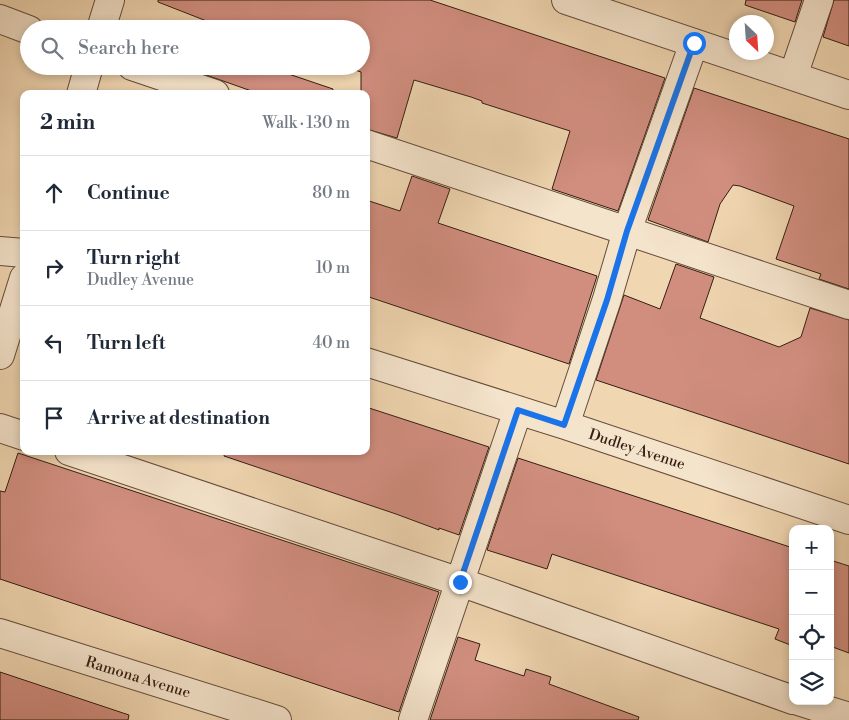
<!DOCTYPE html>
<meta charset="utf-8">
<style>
:root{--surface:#fff;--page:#f6f6f7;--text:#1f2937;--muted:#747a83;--line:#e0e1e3}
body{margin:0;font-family:"Libre Bodoni",serif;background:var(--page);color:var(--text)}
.controls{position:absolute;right:15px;bottom:15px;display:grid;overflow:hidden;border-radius:10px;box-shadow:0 2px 8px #0003}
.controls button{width:45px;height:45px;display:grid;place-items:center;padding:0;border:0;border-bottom:1px solid var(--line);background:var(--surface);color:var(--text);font:25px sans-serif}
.compass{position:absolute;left:729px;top:15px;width:45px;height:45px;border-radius:50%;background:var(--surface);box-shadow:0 2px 8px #0003;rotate:155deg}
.stop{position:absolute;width:15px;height:15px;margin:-11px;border:4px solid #1a73e8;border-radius:50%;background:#fff}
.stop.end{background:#1a73e8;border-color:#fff;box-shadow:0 1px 5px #0008}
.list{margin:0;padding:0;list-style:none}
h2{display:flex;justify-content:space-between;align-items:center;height:65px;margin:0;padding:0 20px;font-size:21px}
h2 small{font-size:16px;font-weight:400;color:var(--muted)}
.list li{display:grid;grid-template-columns:32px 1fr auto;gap:15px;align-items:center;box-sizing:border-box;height:75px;padding:0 20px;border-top:1px solid var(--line)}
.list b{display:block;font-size:19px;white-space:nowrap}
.list p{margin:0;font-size:16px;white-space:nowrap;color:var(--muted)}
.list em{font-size:16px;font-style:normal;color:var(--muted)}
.icon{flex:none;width:28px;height:28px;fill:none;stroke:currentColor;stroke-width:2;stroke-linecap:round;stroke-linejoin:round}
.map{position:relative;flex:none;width:849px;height:720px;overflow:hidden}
.search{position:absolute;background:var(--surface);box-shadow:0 2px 8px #0003;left:20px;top:20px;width:350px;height:55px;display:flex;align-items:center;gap:12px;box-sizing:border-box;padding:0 18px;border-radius:28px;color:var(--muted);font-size:19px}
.panel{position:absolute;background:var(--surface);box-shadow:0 2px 8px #0003;left:20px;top:90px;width:350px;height:365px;border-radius:10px}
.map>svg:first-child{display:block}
</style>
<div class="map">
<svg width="849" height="720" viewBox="0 0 849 720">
<rect width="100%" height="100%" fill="#f0d6b1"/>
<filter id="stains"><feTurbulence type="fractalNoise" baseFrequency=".004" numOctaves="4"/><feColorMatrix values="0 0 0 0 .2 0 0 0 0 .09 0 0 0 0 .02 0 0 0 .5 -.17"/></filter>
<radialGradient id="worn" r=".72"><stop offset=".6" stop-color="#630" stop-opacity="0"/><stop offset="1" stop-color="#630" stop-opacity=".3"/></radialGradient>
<path fill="#d18e7f" stroke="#351e13" d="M158,0H430L665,78L618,211L552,189L570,131L482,103V101L471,97L414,80L397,138L366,129V94H361V72L346,67L361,66V29H227L158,2Z
M746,0H802L795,22L745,5Z
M834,0H849V46L823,37Z
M192,66H265L333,89L332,94H260L192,70Z
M694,88L849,139V289L819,279L821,274L776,259L794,206L740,186L733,185L720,204L708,242L648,220Z
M412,176L450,189L438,223L597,276L569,364L366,296V200L400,211Z
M676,264L714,277L700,318L779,347L801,337L810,308L849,320V464L596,380L624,295L660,309Z
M366,407L489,447L459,535L439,528V530L396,514L224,456L225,451H366Z
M18,453L439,592L399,712L0,579V491L5,492Z
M518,458L793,548V646L775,639L779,629L558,556L552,554L547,569L487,550Z
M830,560L849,566V653L830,646Z
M458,637L480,644L475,660L524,676L526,669L551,677L549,684L639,717L638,720H430Z
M0,672L129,715L128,720H0Z"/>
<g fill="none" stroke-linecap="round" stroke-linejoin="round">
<g stroke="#644c3a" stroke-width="30">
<path id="minor" d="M566,0L849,95
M0,19L29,30
M101,29L110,0
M132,66L215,94
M793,76L819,0
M81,94L89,66
M366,144L849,305
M0,251L24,253
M0,355L24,278
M366,362L565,425L849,520
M565,425L607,299L627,231L694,43
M0,428L24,436
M69,451L460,582L793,700
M0,633L277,720
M798,701L849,717
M413,720L518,410"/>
</g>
<use href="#minor" stroke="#f5e4cc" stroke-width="28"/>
</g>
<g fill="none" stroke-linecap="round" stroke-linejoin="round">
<path stroke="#1a73e8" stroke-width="6" d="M460,582L518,410L564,425L607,300L627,231L694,43"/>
</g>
<g text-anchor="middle" stroke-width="4.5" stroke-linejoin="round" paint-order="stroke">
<g font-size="15" fill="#351e13" stroke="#f5e4cc">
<text transform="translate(637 449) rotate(18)" y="5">Dudley Avenue</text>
<text transform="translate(138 677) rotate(17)" y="5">Ramona Avenue</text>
</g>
</g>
<rect width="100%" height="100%" filter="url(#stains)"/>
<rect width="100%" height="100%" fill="url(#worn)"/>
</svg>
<div class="controls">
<button>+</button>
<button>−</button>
<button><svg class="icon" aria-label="locate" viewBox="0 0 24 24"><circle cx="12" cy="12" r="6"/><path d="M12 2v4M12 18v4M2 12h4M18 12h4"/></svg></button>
<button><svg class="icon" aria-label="layers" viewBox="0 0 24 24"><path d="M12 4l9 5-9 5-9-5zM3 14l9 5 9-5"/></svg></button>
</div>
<svg class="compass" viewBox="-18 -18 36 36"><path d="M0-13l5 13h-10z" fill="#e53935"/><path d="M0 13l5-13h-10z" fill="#747a83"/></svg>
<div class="stop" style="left:694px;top:43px"></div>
<div class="stop end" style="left:460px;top:582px"></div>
<div class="search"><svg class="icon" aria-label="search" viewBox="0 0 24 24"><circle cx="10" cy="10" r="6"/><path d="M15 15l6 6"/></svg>Search here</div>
<section class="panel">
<h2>2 min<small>Walk · 130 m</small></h2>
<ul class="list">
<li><svg class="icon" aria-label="ahead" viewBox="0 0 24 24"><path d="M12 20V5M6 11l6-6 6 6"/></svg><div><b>Continue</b></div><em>80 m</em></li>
<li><svg class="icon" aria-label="right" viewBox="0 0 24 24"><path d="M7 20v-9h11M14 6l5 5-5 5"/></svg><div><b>Turn right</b><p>Dudley Avenue</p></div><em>10 m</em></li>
<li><svg class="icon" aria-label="left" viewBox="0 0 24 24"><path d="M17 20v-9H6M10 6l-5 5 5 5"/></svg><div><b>Turn left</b></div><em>40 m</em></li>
<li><svg class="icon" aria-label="arrive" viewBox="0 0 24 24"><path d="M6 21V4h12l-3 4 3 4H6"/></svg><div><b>Arrive at destination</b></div></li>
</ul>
</section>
</div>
